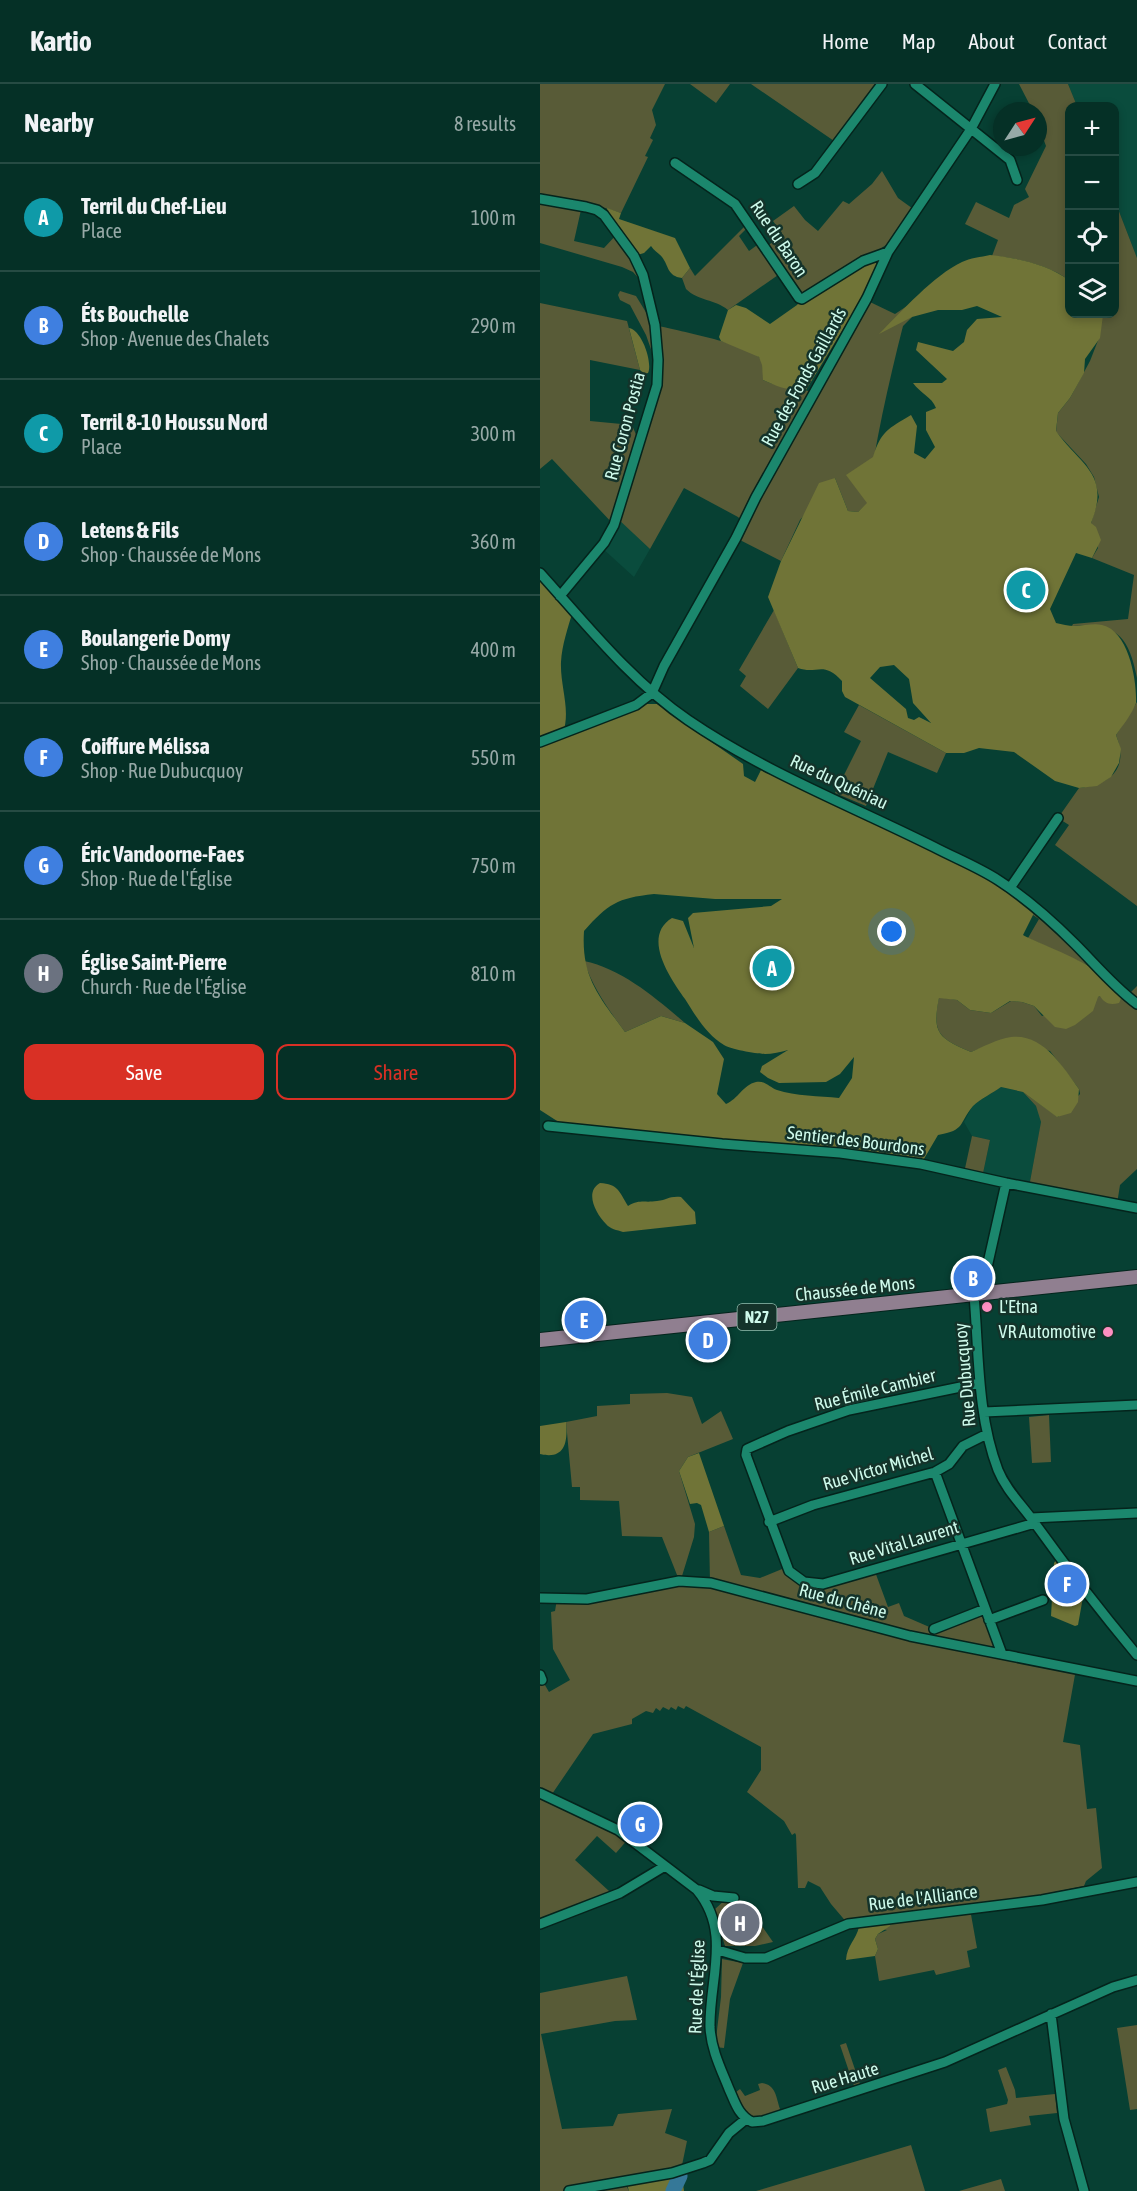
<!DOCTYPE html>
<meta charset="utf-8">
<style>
:root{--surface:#053026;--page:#133c32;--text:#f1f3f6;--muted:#97a9a7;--line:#264b43;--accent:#d93025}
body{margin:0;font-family:"Asap Condensed",sans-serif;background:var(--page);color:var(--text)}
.controls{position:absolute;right:18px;top:18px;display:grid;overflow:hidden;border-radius:12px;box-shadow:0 3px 9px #0003}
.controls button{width:54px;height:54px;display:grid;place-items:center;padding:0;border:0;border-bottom:2px solid var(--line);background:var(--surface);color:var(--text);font:30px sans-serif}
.compass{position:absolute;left:453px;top:18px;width:54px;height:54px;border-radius:50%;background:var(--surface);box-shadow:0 3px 9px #0003;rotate:54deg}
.you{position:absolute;left:352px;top:848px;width:21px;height:21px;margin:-15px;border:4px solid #fff;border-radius:50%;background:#1a73e8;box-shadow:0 0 0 9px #1a73e833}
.badge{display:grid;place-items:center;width:39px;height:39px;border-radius:50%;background:var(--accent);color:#fff;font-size:20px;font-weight:700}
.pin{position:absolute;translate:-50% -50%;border:3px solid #fff;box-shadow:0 2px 6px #0006}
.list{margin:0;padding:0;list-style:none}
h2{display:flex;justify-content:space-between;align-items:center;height:78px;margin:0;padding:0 24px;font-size:26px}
h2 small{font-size:20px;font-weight:400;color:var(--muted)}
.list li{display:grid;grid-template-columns:39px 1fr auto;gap:18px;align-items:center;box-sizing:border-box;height:108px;padding:0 24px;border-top:2px solid var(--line)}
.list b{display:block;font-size:22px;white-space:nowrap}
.list p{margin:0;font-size:20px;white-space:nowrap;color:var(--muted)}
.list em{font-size:20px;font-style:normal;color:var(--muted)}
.actions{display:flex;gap:12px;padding:18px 24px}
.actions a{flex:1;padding:14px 0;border:2px solid var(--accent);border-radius:12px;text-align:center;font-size:21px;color:var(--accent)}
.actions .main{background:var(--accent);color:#fff}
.icon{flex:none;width:33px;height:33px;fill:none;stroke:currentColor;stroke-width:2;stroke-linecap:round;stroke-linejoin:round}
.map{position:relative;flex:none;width:597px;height:2107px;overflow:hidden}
header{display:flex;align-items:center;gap:36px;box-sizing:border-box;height:84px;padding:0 30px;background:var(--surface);border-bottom:2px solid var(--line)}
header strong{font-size:28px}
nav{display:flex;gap:33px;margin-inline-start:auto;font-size:21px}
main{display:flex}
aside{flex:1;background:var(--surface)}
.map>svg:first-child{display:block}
</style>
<header>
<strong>Kartio</strong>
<nav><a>Home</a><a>Map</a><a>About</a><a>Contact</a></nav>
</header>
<main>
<aside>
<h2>Nearby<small>8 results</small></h2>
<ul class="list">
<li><span class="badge" style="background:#0f9aa8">A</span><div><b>Terril du Chef-Lieu</b><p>Place</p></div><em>100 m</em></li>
<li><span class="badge" style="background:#3f7fe0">B</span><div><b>Éts Bouchelle</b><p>Shop · Avenue des Chalets</p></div><em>290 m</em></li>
<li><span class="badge" style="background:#0f9aa8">C</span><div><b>Terril 8-10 Houssu Nord</b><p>Place</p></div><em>300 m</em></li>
<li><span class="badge" style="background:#3f7fe0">D</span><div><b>Letens &amp; Fils</b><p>Shop · Chaussée de Mons</p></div><em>360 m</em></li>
<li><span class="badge" style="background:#3f7fe0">E</span><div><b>Boulangerie Domy</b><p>Shop · Chaussée de Mons</p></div><em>400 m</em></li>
<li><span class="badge" style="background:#3f7fe0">F</span><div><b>Coiffure Mélissa</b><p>Shop · Rue Dubucquoy</p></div><em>550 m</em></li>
<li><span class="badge" style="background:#3f7fe0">G</span><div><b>Éric Vandoorne-Faes</b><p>Shop · Rue de l'Église</p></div><em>750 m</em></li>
<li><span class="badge" style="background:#6b7280">H</span><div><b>Église Saint-Pierre</b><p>Church · Rue de l'Église</p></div><em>810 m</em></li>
</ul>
<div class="actions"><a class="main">Save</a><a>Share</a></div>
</aside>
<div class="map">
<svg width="597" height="2107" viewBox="0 0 597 2107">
<rect width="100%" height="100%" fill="#074033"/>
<path fill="#0a4c3d" d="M528,0H597V174L575,117L574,22H537Z
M77,433L110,465L94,493L61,463Z
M461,1003L483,1008L496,1022L500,1031L501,1039L489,1103L442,1094L450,1056L432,1052L424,1038L433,1021Z"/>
<path fill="#585b37" d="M0,0H125L112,26L116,41L110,54L113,56L105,72L108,73L81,129L43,117L34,157L64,164L77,150L94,172L102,198L93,188L82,183L0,159Z
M150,0H190L176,19Z
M211,0H342L297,59Z
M479,0H528L537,22H530L529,196C508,181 478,174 452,172L458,156L425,140L436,118L469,134L474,121L489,113L485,105L506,62L498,40V27H493Z
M342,87L358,114L376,127L346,161L262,215L241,189L188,226C175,215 158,217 146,205L142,194L150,184L155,192L207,140L208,143L199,152L209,167L220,159L224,164L243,151L233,137L254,122L265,136L278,147L303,117L309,120L332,100Z
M575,117L597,174V594C588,550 577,540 532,542L533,540L588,535L594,491L552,474L558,464L551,439L559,413L554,393L546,380L516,348L518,329L530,314L550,277L559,254L562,230H574Z
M80,207L96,212L115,243V241C135,246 207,260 219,273C224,279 223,289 223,296C242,305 260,303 279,310L330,218L355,230L367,222L372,233L363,242C348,301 335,359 327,420L318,428L308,427L295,394L260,436L241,477L196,454L204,439L198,433L144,404L110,465L77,434L74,441L12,375L0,385V219L87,237L100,286L50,276V337L92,341L97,353L117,301L113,271L106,251L90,221L80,216L78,211Z
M234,526L258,584L228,625L200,602L206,592L199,586Z
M597,618V822L515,761L529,741L518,734L539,704C572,700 589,684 576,651Z
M319,621L406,669L397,689L348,668L326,722L295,709L321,657L304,648Z
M496,825L558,886L488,854L499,835L493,831Z
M44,877C82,885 116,914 145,939L121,932L85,948C68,925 53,904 44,877Z
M597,902V1085L580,1101L577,1120L489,1103L501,1038L496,1022L483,1008L518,1033L540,1010L539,1005L510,967L462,956L431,968C398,954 392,949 399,913L417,916L430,926L451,929L471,917L482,918L494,922L502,932L560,912L581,908L587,912Z
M432,1052L450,1056L442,1094L424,1089Z
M127,1309L152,1313L162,1340L181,1327L193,1355L148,1373L139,1387L155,1440L154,1453L142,1492L150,1496L170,1499L169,1448L184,1442L201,1491L220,1494L247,1483L273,1501L334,1485L348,1523L359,1519L364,1532L394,1545L445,1525L462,1570L536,1585L523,1658L540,1661L547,1725L556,1724L562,1784L546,1797L544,1802L430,1825L437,1864L427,1867L430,1883L396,1891L394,1886L339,1897L335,1872L338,1865L335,1855L338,1850L347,1846L308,1840L291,1820L280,1803L268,1797L265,1804H258L256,1751L255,1749L252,1751L244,1737L207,1708L221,1686V1663L146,1622L144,1625L138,1622L136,1626L131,1623L129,1626L123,1623L120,1627L116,1624L113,1629L106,1627L92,1635V1640L53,1650L10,1713L89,1754L76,1769L57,1752L35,1776L69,1807L71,1813L0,1840V1598L2,1596L9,1608L30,1596L13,1565L11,1528L15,1527L17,1515H32L139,1496L122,1453L82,1452L79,1417L40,1416V1403H32L26,1338L57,1332V1322L90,1320V1310Z
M509,1331L511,1378L492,1379L489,1333Z
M186,1815C210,1820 220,1840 233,1858L215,1862H185L174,1826Z
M182,1875L203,1879L190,1915L184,1964L175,1963L181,1913Z
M87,1892L97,1936L75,1937L1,1950L22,2045L73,2042L78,2030L132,2025L125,2049L147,2057L141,2086L87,2103L89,2107H0V1909Z
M597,1941V2025L590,2026L577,1944Z
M306,1959L322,2006L316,2008L300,1961Z
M466,1983L475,2006L476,2014L515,2010L517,2029L489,2032L491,2041L450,2048L446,2025L467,2020L468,2016L458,1986Z
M222,1999C236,2001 236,2013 240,2025L236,2030L215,2035L206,2029L196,2008L200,2005L205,2012L220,2006L218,2000Z
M371,2061L385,2107H216Z
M461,2095L465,2107H419Z"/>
<path fill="#707437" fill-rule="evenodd" d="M67,124L81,129L79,135L135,154L150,184L142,194C127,192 129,182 122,173C119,169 114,167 111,162L104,169L94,172L69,135Z
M450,171C477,174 507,180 529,196L530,230L563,231L560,254L545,275L544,289L530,314L518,329L516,347C541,382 571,390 551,439L556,443L561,456L552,474L536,469L510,525L516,539C522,540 528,542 535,542C543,542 554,539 562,541C589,547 597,597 596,619C592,630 583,641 576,651L581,665L579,679L571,693L557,702L539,704L515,697L474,668L439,664L424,669H406L305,613L302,607V597C283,576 277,591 258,584L228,513L241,477L279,399L295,394L308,427L318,428L327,419L306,391L333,373C341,347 348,345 371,331L377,342L374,369L385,375L395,363L386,346V328L396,324C392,313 380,309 373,299H402L407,295L376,266L378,258L413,267L424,258L427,246L437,235L462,233L437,222L422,226H398L372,233L339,250C361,228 394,191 422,178C430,174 441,173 450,171ZM354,581L369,595L373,619L391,639L379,633L374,636L368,634L366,625L330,594L340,583Z
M323,177L336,179L339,182L322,214L266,306C260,303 258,305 252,305C242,305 232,300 223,296L222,281L219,273L181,257L179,253L188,226L196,221L206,224L230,240L257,221L262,215Z
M89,244C102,246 113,279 108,289L104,290L100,286Z
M0,489L33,527C28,543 22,561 21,578C20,603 31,625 23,649L106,620H117L203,680L204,692L215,698L221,686L338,742L432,782L496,825L483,851C500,861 595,893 579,919C570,921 565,920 560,912L558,913L553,927L535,941L526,945L515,943L494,922L482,918L470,917L451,929L430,926L417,916L399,914C392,949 398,954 431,968C443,963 457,955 471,953C503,949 523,983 539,1005L538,1018L531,1029L517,1033L483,1008L461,1003C453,1009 440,1015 433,1022C418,1040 426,1046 398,1051L381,1080L28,1044L0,1026ZM114,810L175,815H242L231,822L153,829L148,834L154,864L143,837L132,834C101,853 131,895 145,915C155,931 167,951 184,961C190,965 217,970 225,970C232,970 241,968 248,966L222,982L220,988L228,994L239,999L286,998L300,990L314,973L312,994L299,1014C280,1012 255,1012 237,1006C230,1004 225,996 216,998C203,1001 198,1015 186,1020L177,1010L184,975L173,958L145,939L121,932L85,948C59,912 41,893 44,847C68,820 77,814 114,810Z
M60,1099C78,1100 79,1107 88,1122C100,1115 104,1119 117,1117C128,1116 128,1112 141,1113L155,1128L156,1140L83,1148C77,1146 70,1145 66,1140C56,1130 44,1108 60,1099Z
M26,1338C28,1358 25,1376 0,1370V1342Z
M159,1369L184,1442L169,1448L161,1421L157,1419L150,1420L139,1387L148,1373Z
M516,1476L547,1511L543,1513L538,1541L535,1542L511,1532L514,1479Z
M349,1838L350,1842L338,1850L335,1855L338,1865L335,1872L306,1876C307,1861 316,1856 319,1843Z
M141,2086L144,2107H89L86,2097Z"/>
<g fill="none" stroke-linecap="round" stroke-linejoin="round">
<path stroke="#357898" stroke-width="15" d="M133,2107L140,2092"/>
<g stroke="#04241c" stroke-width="12">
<path id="minor" d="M375,0L470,76L477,96
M135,79L195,120L259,214L262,215L323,177L348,168
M258,100L275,89L342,0
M0,115L46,123L57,126L64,131L94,172L103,191L115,241L118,276L117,301L74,441L64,459L20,512
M0,489C46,540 91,597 148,636C224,688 312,722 394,763C415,774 438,783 458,796C486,814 512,837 535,860C556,881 573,902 597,920
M0,658L96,621L112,609L124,582L196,454L216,413L327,214L348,168L431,45L455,0
M470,804L518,734
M8,1042L182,1060L300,1069L381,1080L466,1099L597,1124
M441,1210L466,1099
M434,1211C439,1269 437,1331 458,1386C466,1406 482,1421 494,1438C527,1484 561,1528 597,1571
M440,1299L309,1326L248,1347L207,1365L206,1371L249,1487L264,1498L283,1500L495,1439
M444,1328L597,1321
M395,1388L462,1570
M491,1434L597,1429
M229,1438L273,1421L395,1388L409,1380L423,1362L447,1350
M0,1514L47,1515L139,1497L171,1499L370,1552L597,1597
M449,1536L503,1516
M394,1545L445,1525
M0,1591L2,1596
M0,1709L78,1746L157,1806C192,1848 169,1895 170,1943C171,1965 181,1985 189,2005C195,2018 198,2031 212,2038L223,2037L405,1978L573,1903L597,1896
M159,1806L173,1812L194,1814
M0,1840L80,1809L125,1782
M178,1866L205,1874H226L308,1840L502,1816L597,1798
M511,1930L524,2035L544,2107
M29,2107L132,2089L163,2079L170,2076L189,2049L206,2035"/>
</g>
<g stroke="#04241c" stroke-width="16">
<path id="primary" d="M0,1256L597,1193"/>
</g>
<use href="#minor" stroke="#1b876d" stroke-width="9"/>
<use href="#primary" stroke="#907f90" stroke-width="14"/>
</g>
<g fill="#fd8fc1" stroke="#14332a" stroke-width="2">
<circle cx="447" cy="1223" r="6"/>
<circle cx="568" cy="1248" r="6"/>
</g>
<g text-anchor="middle" stroke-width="5" stroke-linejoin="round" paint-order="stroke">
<rect fill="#14332a" stroke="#96beb1" stroke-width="1.5" x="197.5" y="1220" width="39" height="26" rx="4.5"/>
<g font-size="16" font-weight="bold" fill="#cefaeb">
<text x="217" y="1239">N27</text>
</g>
<g font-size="18" fill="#cefaeb" stroke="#14332a">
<text transform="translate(239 155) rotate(56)" y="6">Rue du Baron</text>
<text transform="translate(264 293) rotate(-61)" y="6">Rue des Fonds Gaillards</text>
<text transform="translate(85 342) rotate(-75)" y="6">Rue Coron Postia</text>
<text transform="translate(299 698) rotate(25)" y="6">Rue du Quéniau</text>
<text transform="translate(316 1057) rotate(7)" y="6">Sentier des Bourdons</text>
<text transform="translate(315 1205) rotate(-6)" y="6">Chaussée de Mons</text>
<text transform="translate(425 1291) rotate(-95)" y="6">Rue Dubucquoy</text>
<text transform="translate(335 1306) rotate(-14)" y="6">Rue Émile Cambier</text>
<text transform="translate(338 1385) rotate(-16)" y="6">Rue Victor Michel</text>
<text transform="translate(364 1459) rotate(-17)" y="6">Rue Vital Laurent</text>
<text transform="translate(303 1517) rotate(15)" y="6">Rue du Chêne</text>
<text transform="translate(383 1814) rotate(-7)" y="6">Rue de l'Alliance</text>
<text transform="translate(157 1903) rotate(-88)" y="6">Rue de l'Église</text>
<text transform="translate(305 1994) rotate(-17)" y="6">Rue Haute</text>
</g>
<g font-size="18" fill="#cefaeb" stroke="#14332a" text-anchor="start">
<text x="459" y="1229">L'Etna</text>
<text x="556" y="1254" text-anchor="end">VR Automotive</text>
</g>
</g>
</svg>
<div class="controls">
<button>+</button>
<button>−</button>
<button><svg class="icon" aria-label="locate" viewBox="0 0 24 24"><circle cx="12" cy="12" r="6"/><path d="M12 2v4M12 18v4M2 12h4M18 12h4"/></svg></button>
<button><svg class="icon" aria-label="layers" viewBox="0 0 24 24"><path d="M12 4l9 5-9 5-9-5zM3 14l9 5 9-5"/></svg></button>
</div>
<svg class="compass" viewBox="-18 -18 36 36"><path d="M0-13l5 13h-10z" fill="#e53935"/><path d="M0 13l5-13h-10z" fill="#97a9a7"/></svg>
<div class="you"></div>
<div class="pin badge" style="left:232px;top:884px;background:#0f9aa8">A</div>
<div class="pin badge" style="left:433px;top:1194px;background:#3f7fe0">B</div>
<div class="pin badge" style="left:486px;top:506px;background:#0f9aa8">C</div>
<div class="pin badge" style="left:168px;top:1256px;background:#3f7fe0">D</div>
<div class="pin badge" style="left:44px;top:1236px;background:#3f7fe0">E</div>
<div class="pin badge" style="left:527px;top:1500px;background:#3f7fe0">F</div>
<div class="pin badge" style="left:100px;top:1740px;background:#3f7fe0">G</div>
<div class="pin badge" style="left:200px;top:1839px;background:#6b7280">H</div>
</div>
</main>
